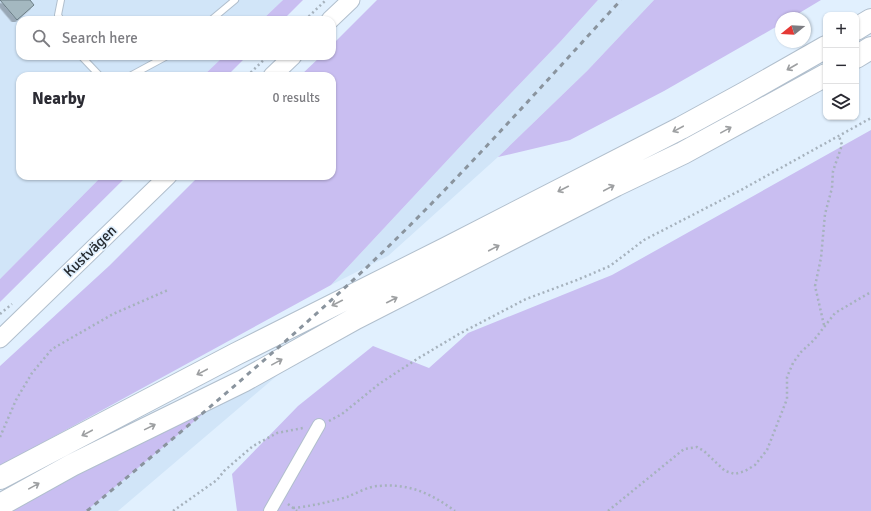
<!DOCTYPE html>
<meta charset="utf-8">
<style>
:root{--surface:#fff;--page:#f2f2f3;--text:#2b2b33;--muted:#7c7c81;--line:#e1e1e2}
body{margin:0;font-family:Signika,sans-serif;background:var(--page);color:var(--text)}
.controls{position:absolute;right:12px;top:12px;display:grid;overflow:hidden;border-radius:8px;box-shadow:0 1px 3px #0004}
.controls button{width:36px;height:36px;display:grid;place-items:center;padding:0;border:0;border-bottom:1px solid var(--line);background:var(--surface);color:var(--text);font:20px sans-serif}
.compass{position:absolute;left:775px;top:12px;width:36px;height:36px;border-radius:50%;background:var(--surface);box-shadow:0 1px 3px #0004;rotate:252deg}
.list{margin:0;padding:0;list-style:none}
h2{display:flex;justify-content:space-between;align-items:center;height:52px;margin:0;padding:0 16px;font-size:17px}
h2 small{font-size:13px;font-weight:400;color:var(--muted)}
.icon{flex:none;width:22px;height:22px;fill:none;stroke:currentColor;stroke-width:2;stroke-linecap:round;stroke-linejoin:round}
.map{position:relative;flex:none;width:871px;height:511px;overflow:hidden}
.search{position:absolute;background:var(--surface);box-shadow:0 1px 3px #0004;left:16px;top:16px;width:320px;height:44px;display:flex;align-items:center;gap:10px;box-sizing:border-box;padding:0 14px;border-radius:12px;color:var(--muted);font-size:15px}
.panel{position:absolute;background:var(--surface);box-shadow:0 1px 3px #0004;left:16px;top:72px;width:320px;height:108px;border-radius:12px}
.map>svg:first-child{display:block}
</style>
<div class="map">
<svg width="871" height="511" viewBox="0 0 871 511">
<defs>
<filter id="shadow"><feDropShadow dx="-3.5" dy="3.5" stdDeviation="0" flood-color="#0004"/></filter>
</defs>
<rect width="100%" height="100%" fill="#e1f0fe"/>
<path fill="#d1e5f8" d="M0,0H283L262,20H20V56H224L203,76H20V176H102L0,279Z
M598,0H654L587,71L498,157L388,256L331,285L470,136L560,42Z
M286,368L118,511H86L220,400Z"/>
<path fill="#c9bef1" d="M283,0H303L283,20H262Z
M377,0H598L560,42L470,136L331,285L0,466V366L109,266L199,176H332V76H300L321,56H332V45Z
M654,0H821L791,18H781V24L664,91L570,140L498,157L587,71Z
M224,56H247L227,76H203Z
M871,130V511H237L232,474L298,406L373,346L429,368L468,333L612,275Z
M102,176H127L0,302V279Z
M220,400L86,511H4Z"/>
<path fill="#a4b8c0" stroke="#6c7e86" filter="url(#shadow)" d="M0,0H30L34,5L17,20Z"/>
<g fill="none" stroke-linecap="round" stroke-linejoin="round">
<g stroke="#b1bfcd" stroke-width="8">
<path id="lane" d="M61,20L58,15L61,0
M211,20L235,0
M81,56L100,76
M130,76L167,56"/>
</g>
<g stroke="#b1bfcd" stroke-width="14">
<path id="street" d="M270,511L319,425"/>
</g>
<g stroke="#b1bfcd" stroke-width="19">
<path id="secondary" d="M330,20L351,0
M272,76L293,56
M0,339L168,176"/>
</g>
<g stroke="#b1bfcd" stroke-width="24">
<path id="highway" d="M856,29L871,20
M856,57L871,48
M0,478L236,354L447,248L681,128L745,93L826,47
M0,505L72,465L243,381L356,318L616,185L683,153L826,75"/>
</g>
<path stroke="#a6b2bd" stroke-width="2.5" stroke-dasharray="2 3" stroke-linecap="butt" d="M305,20L326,0
M247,76L268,56
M0,314L12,304
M824,325L815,286L821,258L825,214L832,188L833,171L842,145L839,136
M329,421L342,414L379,384L417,359L459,334L526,299L577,280L610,266L644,240L741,190L871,118
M0,437L16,400L32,373L52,349L113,314L168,290
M288,504L297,511
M293,508C312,506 329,502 347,497C357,493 369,486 379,486C409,483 432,494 455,511
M173,511L217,480L224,471L253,446L277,433L303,428
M608,511L684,449L697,447L704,451L725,471L735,474L745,471L755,465L767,450L787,399V377L793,363L801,352L814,340L835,313L871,292"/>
<use href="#lane" stroke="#fff" stroke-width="6"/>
<use href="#street" stroke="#fff" stroke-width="12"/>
<use href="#secondary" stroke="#fff" stroke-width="17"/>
<use href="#highway" stroke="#fff" stroke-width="22"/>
<path stroke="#8a949e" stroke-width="3" stroke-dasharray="5 5" stroke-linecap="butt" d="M87,511C181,432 275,353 365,269C455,184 537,91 621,0"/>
</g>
<defs><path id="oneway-shaft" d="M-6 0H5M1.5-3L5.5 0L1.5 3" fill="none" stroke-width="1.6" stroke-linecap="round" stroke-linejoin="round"/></defs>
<g stroke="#9d9fa1">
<use href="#oneway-shaft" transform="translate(792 67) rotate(150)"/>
<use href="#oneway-shaft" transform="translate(678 129) rotate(152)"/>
<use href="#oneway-shaft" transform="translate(726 130) rotate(-29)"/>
<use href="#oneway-shaft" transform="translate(609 188) rotate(-28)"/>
<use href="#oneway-shaft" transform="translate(563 189) rotate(153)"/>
<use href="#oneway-shaft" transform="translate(494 248) rotate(-28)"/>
<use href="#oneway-shaft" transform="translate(392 300) rotate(-27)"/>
<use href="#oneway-shaft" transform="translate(337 303) rotate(153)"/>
<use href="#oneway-shaft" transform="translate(277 362) rotate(-29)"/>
<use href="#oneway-shaft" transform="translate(202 372) rotate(152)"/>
<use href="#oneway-shaft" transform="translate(150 427) rotate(-26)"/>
<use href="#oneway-shaft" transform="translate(87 433) rotate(152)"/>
<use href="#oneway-shaft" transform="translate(34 486) rotate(-29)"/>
</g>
<g text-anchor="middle" stroke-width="3.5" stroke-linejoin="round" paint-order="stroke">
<g font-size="15" fill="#252a2f" stroke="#e1f0fe">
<text transform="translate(90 251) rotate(-44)" y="5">Kustvägen</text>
</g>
</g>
</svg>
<div class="controls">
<button>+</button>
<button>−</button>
<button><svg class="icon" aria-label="layers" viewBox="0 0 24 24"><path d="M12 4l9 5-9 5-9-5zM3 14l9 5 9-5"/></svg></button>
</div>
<svg class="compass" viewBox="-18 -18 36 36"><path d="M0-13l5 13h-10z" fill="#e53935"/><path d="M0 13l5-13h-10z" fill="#7c7c81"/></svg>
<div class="search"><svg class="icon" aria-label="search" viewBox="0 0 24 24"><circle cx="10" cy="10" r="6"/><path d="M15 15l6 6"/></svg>Search here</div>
<section class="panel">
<h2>Nearby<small>0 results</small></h2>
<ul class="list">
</ul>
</section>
</div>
